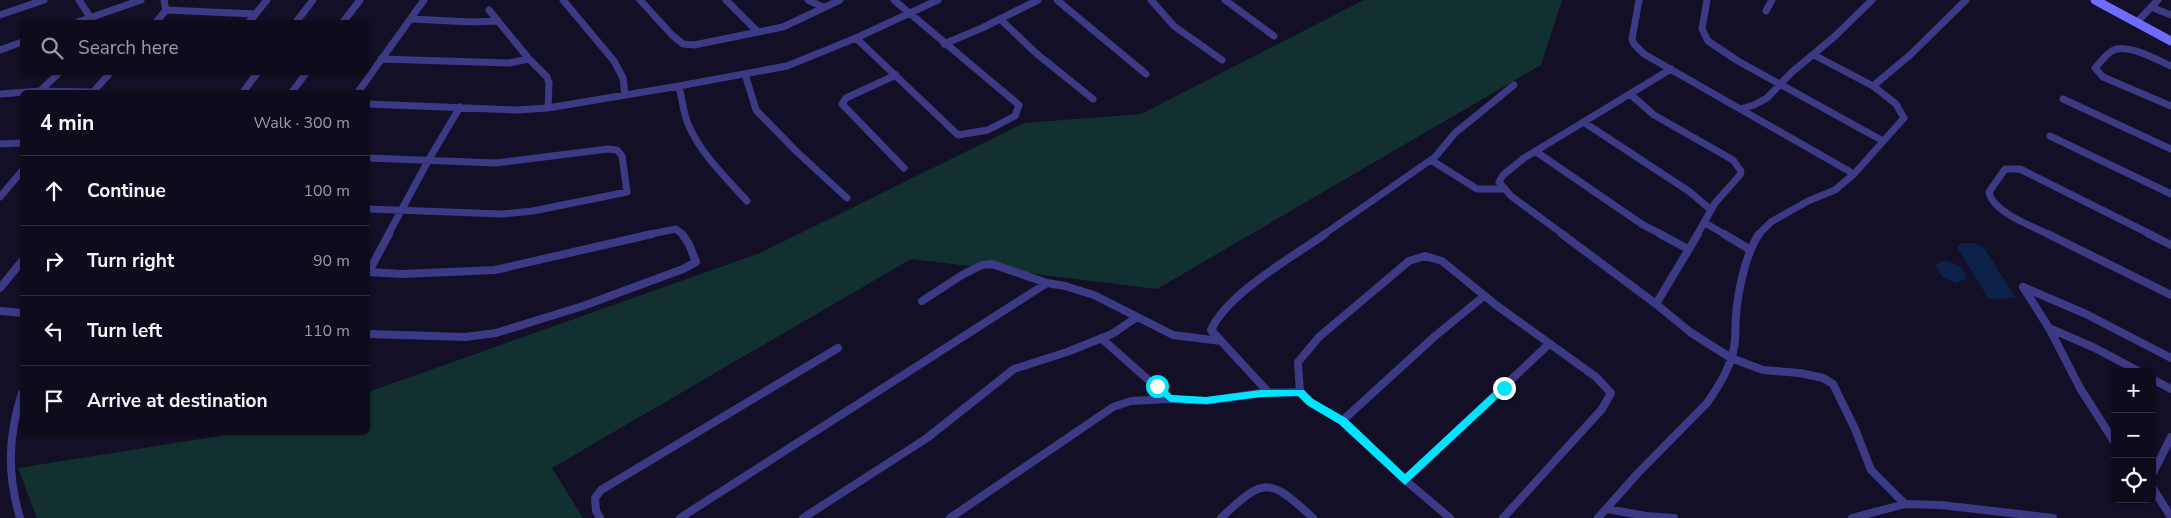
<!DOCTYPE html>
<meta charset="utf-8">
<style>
:root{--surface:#0e0b1c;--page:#1c1929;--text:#f1f3f6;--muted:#9b9ba3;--line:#2e2b3b}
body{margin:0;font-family:"Nunito Sans",sans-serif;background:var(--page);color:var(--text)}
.controls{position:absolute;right:15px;bottom:15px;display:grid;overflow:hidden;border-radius:8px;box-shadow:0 1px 4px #0004}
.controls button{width:45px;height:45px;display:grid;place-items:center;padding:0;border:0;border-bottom:1px solid var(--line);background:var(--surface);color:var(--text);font:25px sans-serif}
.stop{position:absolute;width:15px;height:15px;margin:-11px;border:4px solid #00e5ff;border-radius:50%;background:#fff}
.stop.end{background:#00e5ff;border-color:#fff;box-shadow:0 1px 5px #0008}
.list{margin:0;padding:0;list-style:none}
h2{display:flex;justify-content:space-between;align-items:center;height:65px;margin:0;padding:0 20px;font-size:21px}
h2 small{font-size:16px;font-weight:400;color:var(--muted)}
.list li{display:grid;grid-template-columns:32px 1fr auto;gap:15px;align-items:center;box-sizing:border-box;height:70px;padding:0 20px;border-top:1px solid var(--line)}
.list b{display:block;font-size:19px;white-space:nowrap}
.list em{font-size:16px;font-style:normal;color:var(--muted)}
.icon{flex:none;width:28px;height:28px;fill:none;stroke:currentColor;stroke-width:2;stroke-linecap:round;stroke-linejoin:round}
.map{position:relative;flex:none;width:2171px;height:518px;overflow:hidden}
.search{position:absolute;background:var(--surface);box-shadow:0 1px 4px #0004;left:20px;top:20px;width:350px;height:55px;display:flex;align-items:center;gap:12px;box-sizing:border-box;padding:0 18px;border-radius:8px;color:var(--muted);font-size:19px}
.panel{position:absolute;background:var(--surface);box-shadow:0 1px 4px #0004;left:20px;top:90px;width:350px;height:345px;border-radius:8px}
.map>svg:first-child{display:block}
</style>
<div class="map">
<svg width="2171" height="518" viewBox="0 0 2171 518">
<rect width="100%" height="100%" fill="#130f26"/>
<path fill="#12302f" d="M1364,0H1562L1541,65L1157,289L911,259L552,468L583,518H37L18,468L238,433L368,432V392L760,253L1024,123L1141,114Z"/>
<path fill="#0c2248" d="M1962,243H1974L1984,248L2016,298L1989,299L1957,247Z
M1943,261C1954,262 1966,267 1966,279L1956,283L1942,277L1936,267L1937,264Z"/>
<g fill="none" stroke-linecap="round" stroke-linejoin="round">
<path stroke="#3d3a85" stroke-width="7" d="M79,0L90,17
M563,0L614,61L623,78L625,95
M640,0L672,35L683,44L694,45L783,27L840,0
M726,0L758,32
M808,0L823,7
M1057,0L1146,74
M1151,0L1174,26L1222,60
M1225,0L1274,36
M1639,0L1632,39L1634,44L1644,54L1854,174
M1707,0L1702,29L1708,41L1738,61L1883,141
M2151,7L2171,15
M166,10L255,14
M489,10L529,59L547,77L549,83L548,108
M1766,11L1772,0
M0,15L44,0
M411,19L472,22L498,21
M1000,19L1037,54L1093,99
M78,22L141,0
M156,22L166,10L164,0
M249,22L267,0
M296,22L313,0
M343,22L360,0
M2136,23L2158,0
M856,38L958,135L988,130L1015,116L1019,105L894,0
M944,44L982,28L1038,0
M0,50L22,42
M1814,55L1873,86
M381,59L509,63L529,59
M2171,66C2157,60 2126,42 2112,51C2105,55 2100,63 2095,68L2103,77L2171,106
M745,74L756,110L796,151L847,198
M896,75L846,98L842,104L904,168
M679,86C682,98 683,112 688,124C700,153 726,178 747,201
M40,91L60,72
M93,92L111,72
M243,92L258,72
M292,92L307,72
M358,92L424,0
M0,94L40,91L92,92
M1630,94L1654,115L1733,160L1741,171L1740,175L1715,203L1697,235
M2063,99L2171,149
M368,104L516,110L548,108L679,86L787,66L856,38L938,0
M1740,109L1754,105L1767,98L1792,72L1834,37L1872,0
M1585,123L1690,192L1710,209
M2050,136L2171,194
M0,144L22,143
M1535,151L1643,225L1663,235
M368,158L496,163L608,149L617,150L622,156L627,192L533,211L502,214L368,209
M1431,160L1477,189H1503
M0,197L22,171
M1705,223L1726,235
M388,235L429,159L460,107
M646,235L676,229L683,235
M1323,235L1435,157L1455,133L1514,85
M1564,235L1511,196L1499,182L1503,175L1524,158L1671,69
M1758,235L1771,222L1808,201L1835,190L1854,174L1904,118L1896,104L1873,86L1910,55L1966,0
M2050,235C2034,227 1992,212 1989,192L2005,169H2020L2152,235"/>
<path stroke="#3d3a85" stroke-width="8" d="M1562,234L1656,304L1690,332L1731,358L1763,370L1800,373L1823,378L1833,384L1855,429L1871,470L1905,504
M1660,234L1688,249
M1724,234L1749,249
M2048,234L2171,295
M2149,234L2171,245
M368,272L402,274L495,270L652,234
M368,273L389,234
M2023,287L2049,328L2080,388L2115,443
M2023,287L2086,314L2171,358
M0,288L22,261
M922,301L962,275L982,265L992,264L1047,283L1065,286L1094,295L1173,335L1221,341
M1656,304L1698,234
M0,311L22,313
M2049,328L2095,348L2140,372
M368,334L465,337L496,333L583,306L683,269L696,262L689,244L682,234
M1101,338L1170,399
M2152,379L2171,389
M1269,393L1211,330C1228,293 1291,258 1325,234
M1342,421L1434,337L1484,296
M2152,475L2171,437
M1405,480L1549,344
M2152,487L2171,517
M1607,509L1646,516L1674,518
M20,518C7,474 8,436 22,393
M600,518L596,511L595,498L601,490L838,348
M680,518L1047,283
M803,518L927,438L1014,369L1067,352L1112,334L1137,317
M950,518L1113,407L1131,401L1170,399L1207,401L1261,393L1300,392
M1221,518C1264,477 1269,477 1313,518
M1450,518L1405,480L1342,421L1310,402L1300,392L1298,362L1319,337L1409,261L1425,256L1442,261L1496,305L1596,377L1611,393L1602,409L1503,518
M1598,518L1638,473L1707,403C1718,387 1731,367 1734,347C1736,337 1735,326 1736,316C1738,291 1745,255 1759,234
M1852,518L1905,504L1941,505L2053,518"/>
<path stroke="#6f6bff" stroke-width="9" d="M2095,0L2171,41"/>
</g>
<path fill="#00e5ff" d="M1157,382L1172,395L1206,397L1261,390H1304L1313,399L1346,418L1405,474L1501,385L1504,384L1509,388L1405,485L1339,424L1307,405L1298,396L1261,397L1206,404L1170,402L1154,388L1153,386Z"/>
</svg>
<div class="controls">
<button>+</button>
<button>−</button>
<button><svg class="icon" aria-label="locate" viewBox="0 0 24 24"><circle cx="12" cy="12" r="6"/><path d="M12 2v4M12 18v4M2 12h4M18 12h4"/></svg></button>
</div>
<div class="stop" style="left:1157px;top:386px"></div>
<div class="stop end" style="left:1504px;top:388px"></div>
<div class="search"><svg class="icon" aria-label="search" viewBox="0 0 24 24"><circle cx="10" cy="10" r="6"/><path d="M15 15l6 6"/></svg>Search here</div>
<section class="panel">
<h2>4 min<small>Walk · 300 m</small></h2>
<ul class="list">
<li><svg class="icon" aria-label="ahead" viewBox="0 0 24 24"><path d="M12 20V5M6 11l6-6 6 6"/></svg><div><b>Continue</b></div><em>100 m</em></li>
<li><svg class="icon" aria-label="right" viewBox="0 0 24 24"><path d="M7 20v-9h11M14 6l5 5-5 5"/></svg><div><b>Turn right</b></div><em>90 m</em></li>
<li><svg class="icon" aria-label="left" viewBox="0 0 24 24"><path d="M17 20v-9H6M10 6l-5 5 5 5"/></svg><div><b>Turn left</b></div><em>110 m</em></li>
<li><svg class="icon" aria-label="arrive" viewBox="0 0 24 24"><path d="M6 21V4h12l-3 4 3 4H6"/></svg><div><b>Arrive at destination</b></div></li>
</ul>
</section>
</div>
